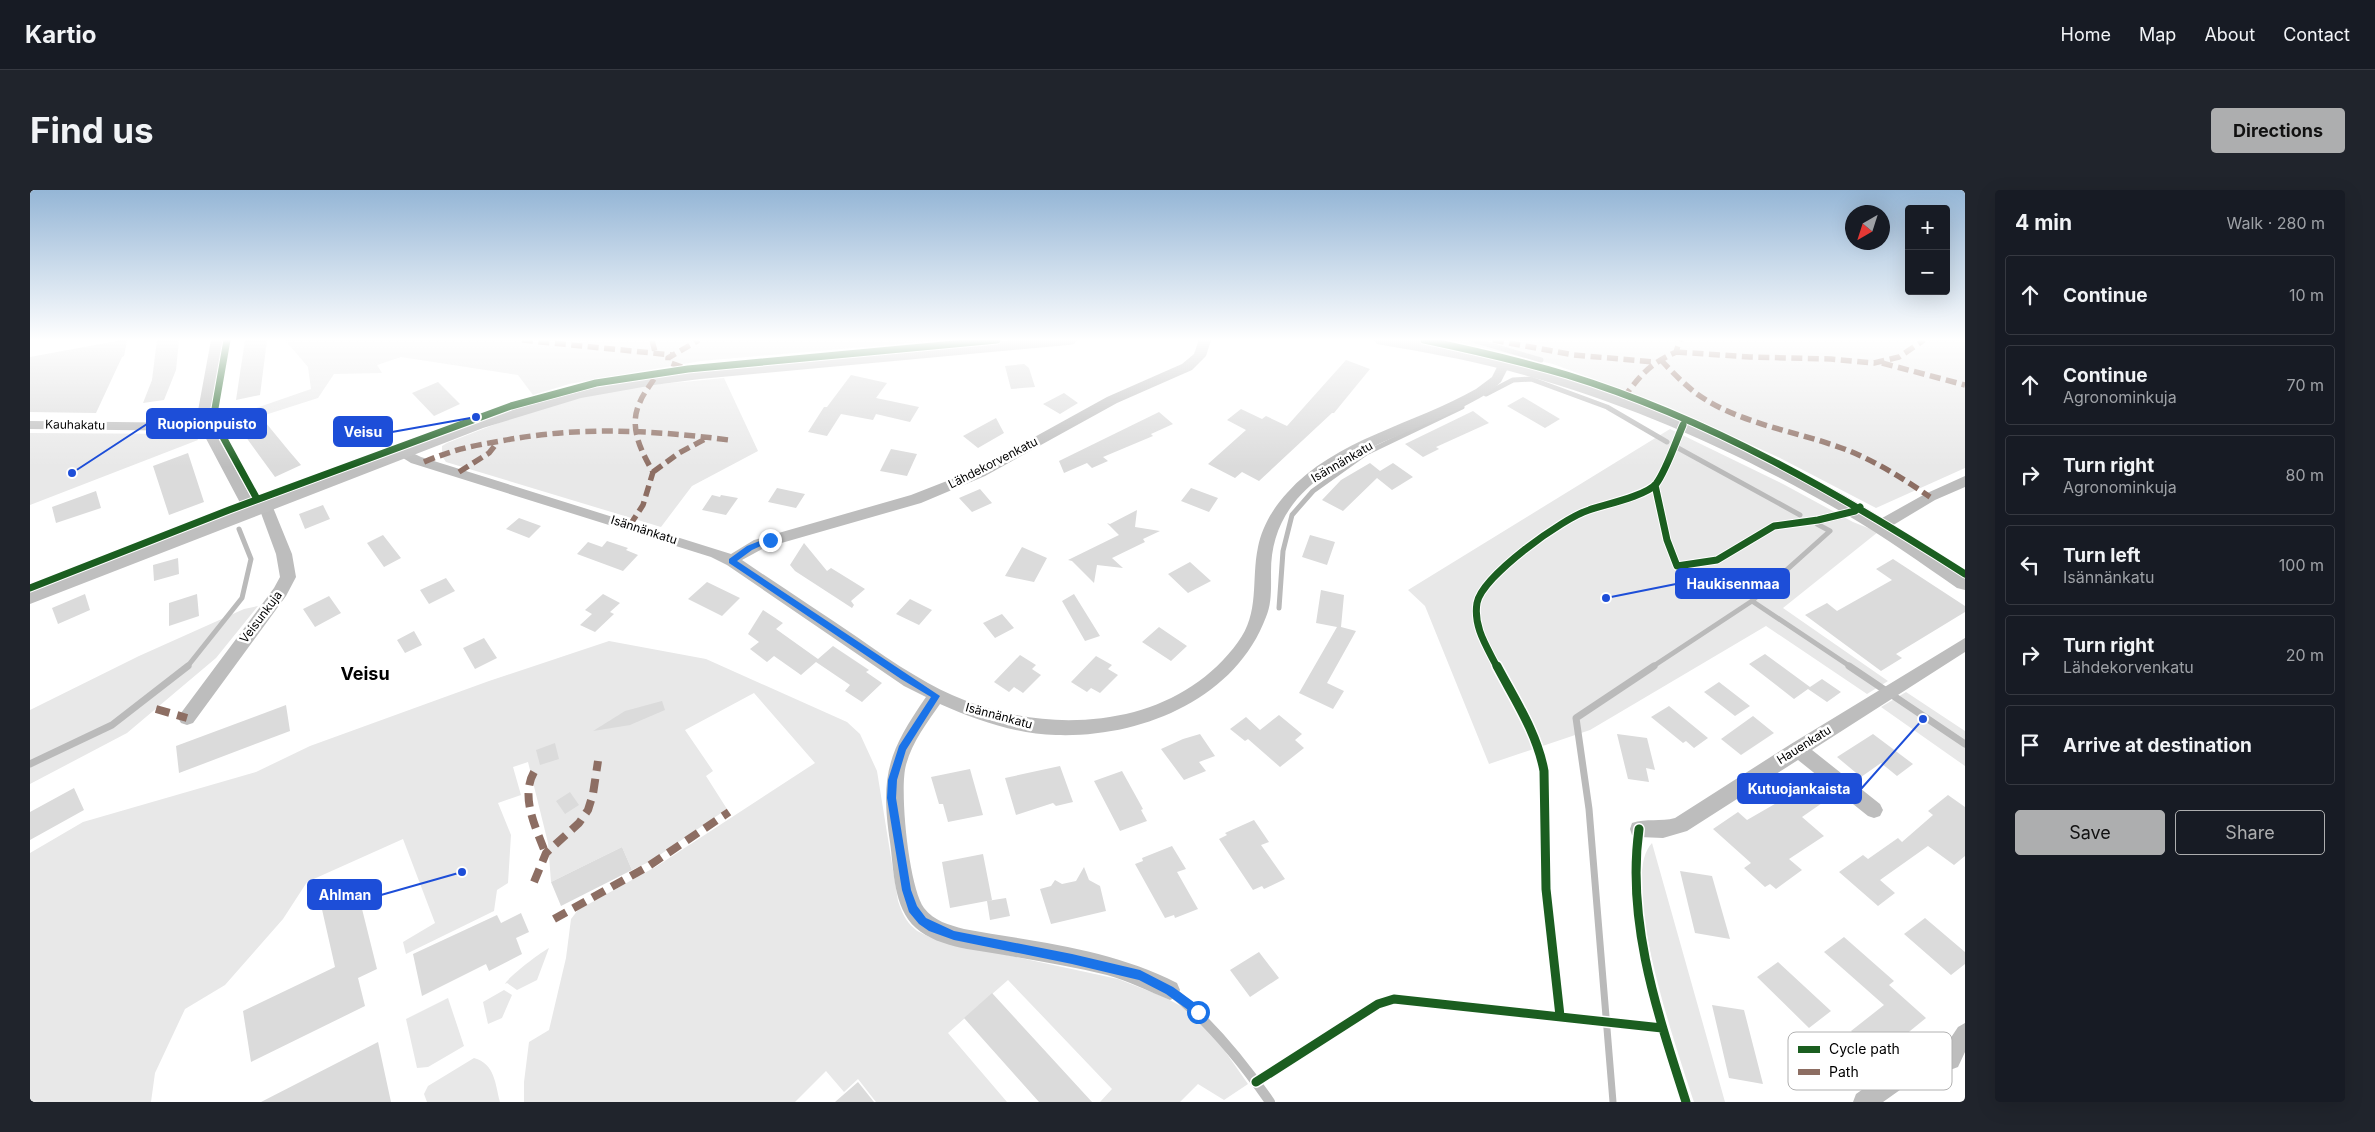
<!DOCTYPE html>
<meta charset="utf-8">
<style>
:root{--surface:#171b24;--page:#20242c;--text:#f1f3f6;--muted:#9ea1a6;--line:#363941;--accent:#adaeaf}
body{margin:0;font-family:Inter,sans-serif;background:var(--page);color:var(--text)}
.controls{position:absolute;right:15px;top:15px;display:grid;overflow:hidden;border-radius:5px;box-shadow:0 5px 20px #0002}
.controls button{width:45px;height:45px;display:grid;place-items:center;padding:0;border:0;border-bottom:1px solid var(--line);background:var(--surface);color:var(--text);font:25px sans-serif}
.compass{position:absolute;left:1815px;top:15px;width:45px;height:45px;border-radius:50%;background:var(--surface);box-shadow:0 5px 20px #0002;rotate:219deg}
.stop{position:absolute;width:15px;height:15px;margin:-11px;border:4px solid #1a73e8;border-radius:50%;background:#fff}
.stop.end{background:#1a73e8;border-color:#fff;box-shadow:0 1px 5px #0008}
.list{margin:0;padding:0;list-style:none}
h2{display:flex;justify-content:space-between;align-items:center;height:65px;margin:0;padding:0 20px;font-size:21px}
h2 small{font-size:16px;font-weight:400;color:var(--muted)}
.list li{display:grid;grid-template-columns:32px 1fr auto;gap:15px;align-items:center;box-sizing:border-box;height:80px;margin:0 10px 10px;padding:0 10px;border:1px solid var(--line);border-radius:5px}
.list b{display:block;font-size:19px;white-space:nowrap}
.list p{margin:0;font-size:16px;white-space:nowrap;color:var(--muted)}
.list em{font-size:16px;font-style:normal;color:var(--muted)}
.actions{display:flex;gap:10px;padding:15px 20px}
.actions a{flex:1;padding:11px 0;border:1px solid var(--accent);border-radius:5px;text-align:center;font-size:18px;color:var(--accent)}
.actions .main{background:var(--accent);color:#111}
.icon{flex:none;width:28px;height:28px;fill:none;stroke:currentColor;stroke-width:2;stroke-linecap:round;stroke-linejoin:round}
.map{position:relative;flex:none;width:1935px;height:912px;overflow:hidden;border-radius:5px}
header{display:flex;align-items:center;gap:30px;box-sizing:border-box;height:70px;padding:0 25px;background:var(--surface);border-bottom:1px solid var(--line)}
header strong{font-size:24px}
nav{display:flex;gap:28px;margin-inline-start:auto;font-size:18px}
.intro{display:flex;align-items:center;justify-content:space-between;box-sizing:border-box;height:120px;padding:0 30px}
h1{margin:0;font-size:35px}
.button{padding:12px 22px;border-radius:5px;background:var(--accent);color:#111;font-size:18px;font-weight:700}
main{display:flex;gap:30px;padding:0 30px}
aside{flex:1;background:var(--surface);border-radius:5px;box-shadow:0 5px 20px #0002}
.map>svg:first-child{display:block}
</style>
<header>
<strong>Kartio</strong>
<nav><a>Home</a><a>Map</a><a>About</a><a>Contact</a></nav>
</header>
<div class="intro"><h1>Find us</h1><a class="button">Directions</a></div>
<main>
<div class="map">
<svg width="1935" height="912" viewBox="0 0 1935 912">
<rect width="100%" height="100%" fill="#fff"/>
<path fill="#e8e8e8" d="M255,150H917L671,171L539,194L503,205L488,185L371,167L347,175L352,183L304,184L288,208L194,238L191,230L281,199L278,177Z
M1417,150H1935V278L1846,318L1750,268L1636,216L1523,174Z
M694,188L728,261L662,296L631,337L416,272L412,266V256L417,253C461,236 507,217 554,206C599,195 647,193 694,188Z
M1640,239L1753,294L1823,332L1848,342L1753,418L1858,491L1837,504L1736,436L1560,540L1459,574L1395,416L1378,400Z
M0,243L165,244L168,250L0,315Z
M228,416L186,468L97,543L0,594V520L109,466L214,419Z
M579,451L676,469L817,532L830,544L847,581L868,711C878,742 891,745 921,753L1088,789L1134,807L1162,822L1183,844L1218,894L1194,910L1168,894L1150,912H1070L1082,899L978,790L918,843L977,912H846L828,889L814,902L796,881L765,912H494V892L499,852L519,840L536,768L541,729L548,720L627,676L785,573L724,503L655,540L683,581L676,586L697,619L621,671L602,680L592,657L521,692L518,653L498,572L483,577L491,605L468,613L481,645L478,693L467,700L464,721L376,764L373,752L405,733L373,649L277,692L253,729L195,795L155,819L125,883L121,912H0V663L53,632L226,582L280,556L459,491Z
M1876,502L1935,541V576L1851,517Z
M1622,653L1695,912H1664C1649,866 1587,689 1622,653Z
M519,758L507,790L487,800L477,793L475,794C477,788 511,762 519,758Z
M474,800L482,805L472,828L458,834L453,812Z
M418,808L434,856L398,877L387,878L376,829Z
M444,868C465,874 465,893 470,912H397L394,904L398,896Z"/>
<g fill="none" stroke-linecap="round" stroke-linejoin="round">
<path stroke="#bababa" stroke-width="5" d="M1443,150L1511,170
M1456,204L1483,190L1501,189L1577,217L1637,252
M1648,258L1770,325
M1722,411L1821,477
M1249,418L1253,361L1262,325L1283,301L1336,263L1432,217
M157,477L212,408L221,369L209,339
M1622,477L1722,411L1800,341L1787,334"/>
<path stroke="#bababa" stroke-width="7" d="M1819,476L1935,554
M0,574L82,535L158,476
M1583,912L1559,619L1546,528L1624,476"/>
</g>
<path fill="#dbdbdb" d="M92,150H97L94,166L92,167L66,223L0,222V167Z
M127,150H149L146,180L134,210L113,213L122,190Z
M215,150H237L230,205L206,210Z
M1316,170L1340,179L1304,223H1302L1229,291L1212,282L1205,288L1178,274L1216,240L1197,230L1211,219L1232,229L1236,226L1257,236Z
M994,174L999,178L1005,197L981,199L975,176Z
M821,185L857,193L846,208L889,217L880,232L846,224L843,230L811,224L797,246L778,242L794,217H797Z
M408,192L430,214L404,226L382,203Z
M1034,203L1048,213L1030,224L1013,214Z
M1493,207L1530,229L1515,238L1477,216Z
M1443,221L1459,233L1406,257L1409,259L1393,267L1375,254Z
M1129,222L1143,234L1121,244L1123,246L1073,267L1078,271L1062,278L1057,273L1034,283L1029,271Z
M966,228L974,243L948,258L933,246Z
M236,233L259,261L271,275L245,287L213,243Z
M861,259L887,264L877,286L850,281Z
M158,263L174,312L139,325L123,276Z
M1340,273L1350,281L1363,273L1383,287L1362,300L1347,288L1313,321L1292,310L1311,290Z
M747,298L775,304L766,318L738,312Z
M1161,298L1188,308L1179,322L1151,311Z
M950,299L962,313L942,322L929,308Z
M66,301L71,318L26,333L22,317Z
M682,305L690,307L691,305L708,308L696,325L672,320Z
M293,315L300,329L275,339L269,324Z
M1107,320L1105,337L1130,341L1113,349L1115,352L1082,368L1093,378L1067,375L1064,393L1042,371L1038,370L1089,345L1077,333L1080,334Z
M489,328L511,336L499,348L476,339Z
M353,345L371,368L354,377L337,353Z
M1280,345L1305,352L1297,375L1272,367Z
M577,351L598,358L596,360L608,365L593,381L547,364L558,352L572,357Z
M774,353L797,381L801,378L835,399L821,411L824,415L822,418L765,381L760,375Z
M992,357L1017,368L1004,392L975,386Z
M148,368L149,384L124,391L123,375Z
M1863,369L1935,416V422L1866,464L1872,468L1851,481L1775,425L1797,413L1807,421L1862,390L1846,379Z
M1160,372L1181,391L1158,403L1138,384Z
M416,388L425,401L399,414L390,400Z
M677,392L710,408L692,426L658,409Z
M1291,400L1314,405L1311,437L1326,441L1297,493L1314,501L1303,519L1269,503L1307,437L1286,433Z
M55,404L60,420L28,434L22,418Z
M167,404L169,426L139,436V413Z
M573,404L590,413L580,422L584,424L565,442L550,435L562,424L555,420Z
M1044,404L1070,446L1055,451L1032,411Z
M299,406L311,423L285,437L273,419Z
M880,409L902,420L889,435L866,424Z
M733,420L753,433L746,439L788,469L803,456L839,480L836,482L852,493L832,512L815,501L820,495L786,472L771,485L744,466L737,472L720,459L729,452L718,444Z
M972,424L984,438L965,448L953,433Z
M1129,437L1157,456L1141,471L1112,452Z
M384,441L392,455L375,463L367,450Z
M454,448L467,468L445,479L433,458Z
M1735,464L1780,497L1792,489L1811,502L1797,512L1778,499L1764,509L1719,474Z
M990,465L1006,475L1002,479L1011,485L993,503L984,497L979,502L964,492Z
M1066,466L1082,475L1078,479L1088,485L1070,503L1061,498L1057,502L1041,492Z
M1689,492L1720,516L1705,526L1674,502Z
M632,511L635,520L600,535L563,541L595,521Z
M256,515L260,541L149,583L146,556Z
M1639,516L1650,525L1678,548L1664,558L1656,551L1653,553L1621,527Z
M1249,525L1272,544L1265,550L1274,558L1250,577L1218,549L1215,551L1200,539L1216,527L1230,540Z
M1723,526L1744,543L1711,565L1691,549Z
M1170,544L1185,566L1169,572L1176,581L1154,590L1131,559L1153,549Z
M1587,544L1617,548L1625,580L1616,578L1619,592L1598,589Z
M1843,544L1883,574L1867,586L1851,573L1831,587L1807,567Z
M525,553L529,569L510,575L506,560Z
M1030,576L1043,612L1026,616L1023,613L986,625L975,588Z
M940,579L953,625L918,632L913,614H909L901,587Z
M1092,581L1113,619L1111,620L1117,631L1090,641L1064,591Z
M1776,596L1795,611L1772,627L1794,646L1759,669L1772,680L1746,699L1740,694L1735,697L1714,678L1721,673L1683,639L1708,622L1717,630Z
M44,598L54,620L0,650V622Z
M540,602L549,615L535,624L526,611Z
M1918,605L1935,617V666L1924,675L1898,656L1850,690L1865,703L1848,716L1809,682L1833,665L1838,669L1868,648L1872,652L1903,625L1898,621Z
M1224,630L1239,652L1231,655L1255,689L1234,699L1232,696L1223,700L1189,649L1197,645L1195,643Z
M1142,656L1156,679L1147,682L1168,719L1145,728L1144,725L1135,728L1105,674L1113,671L1112,668Z
M592,657L602,680L531,716L521,692Z
M953,664L962,710L920,718L912,672Z
M1054,677L1059,690L1070,696L1076,721L1021,734L1010,699L1021,696L1025,690L1032,694L1046,691Z
M1650,681L1682,686L1700,749L1665,743Z
M327,699L347,779L328,788L335,816L221,872L213,821L305,777L291,715Z
M976,708L980,726L960,730L957,711Z
M491,723L499,742L486,748L492,764L459,781L456,774L392,806L383,764L467,725L471,733Z
M1895,728L1935,762V774L1921,785L1874,744Z
M1814,747L1864,791L1859,795L1896,828L1848,867L1821,841L1854,815L1794,762Z
M1229,762L1249,788L1220,807L1200,780Z
M1748,772L1801,821L1779,838L1727,787Z
M962,803L1062,912H1009L934,828Z
M1682,815L1714,820L1733,894L1699,888Z
M348,852L361,912H231Z
M828,892L844,912H805Z"/>
<g fill="none" stroke-linecap="round" stroke-linejoin="round">
<path stroke="#bdbdbd" stroke-width="10" d="M1140,800C1180,832 1211,870 1240,912"/>
<path fill="#bdbdbd" fill-rule="evenodd" d="M181,150H193L181,226L189,250L228,320L226,324H216L172,241L0,239V231L169,233L167,226Z
M1169,150H1181L1176,166L1162,180L1087,213L955,286L891,313L734,358L712,370C750,396 789,421 827,447C846,460 865,474 886,486C951,526 1030,541 1104,522C1145,511 1183,487 1208,452C1230,423 1221,390 1228,357C1232,337 1243,318 1257,303C1305,249 1385,234 1446,199L1462,187L1470,171H1478L1480,174L1471,192L1461,201C1400,241 1318,253 1267,309C1249,331 1241,354 1241,382C1241,397 1242,413 1236,427C1205,510 1110,548 1026,545C986,544 946,530 910,514C897,533 882,552 876,575C869,600 879,698 894,718C904,731 919,735 934,739C1006,752 1081,759 1147,793L1150,800L1147,807L1140,810C1118,801 1099,791 1077,785C1045,777 1012,772 980,766C950,760 910,759 886,738C863,717 864,680 860,652C850,586 858,562 896,507L874,496L697,375L681,367L381,273L365,263L372,258L391,267L701,364L724,350L881,305L945,280L1077,207L1152,174L1164,164Z
M1935,286V297L1905,310L1855,340H1845L1843,336L1845,332L1895,304Z
M235,310L240,311L242,315L262,364L266,387L256,406L163,533L157,535L151,533L148,528L151,523L244,398L250,387L246,364L228,315L230,311Z
M1935,448V462L1782,560L1850,614L1853,620L1850,626L1844,628L1838,626L1768,570L1657,641L1633,648L1609,647L1602,645L1600,639L1602,633C1616,628 1631,632 1645,628L1761,554Z
M1935,833V862L1928,877L1920,880L1901,878L1853,912H1823L1826,904L1886,862L1902,856L1914,858L1928,837Z"/>
<path fill="#bfbfbf" fill-rule="evenodd" d="M986,150H1047L1044,154L1038,155L670,189L624,195L551,208L453,238L0,414V397L439,230L548,197L624,183Z
M1344,150C1383,145 1422,157 1460,166C1590,195 1717,249 1833,316C1868,337 1901,360 1935,382V400L1927,398C1891,373 1855,347 1817,325C1709,262 1593,210 1472,179C1433,169 1393,162 1353,155L1347,154Z"/>
<path stroke="#8d6e63" stroke-width="5.5" stroke-dasharray="11 5.5" stroke-linecap="butt" d="M492,150L642,165
M622,150L625,162
M1463,150L1544,165L1625,172
M1646,162L1720,167L1801,169L1844,173L1869,167L1894,150
M1631,170C1642,182 1654,194 1667,204C1711,235 1768,241 1817,260C1847,272 1874,289 1900,307
M1852,173L1935,195
M652,177L638,172V168L669,150
M1593,208C1612,184 1618,175 1646,162L1650,150
M394,272C422,260 441,256 471,251C548,236 621,240 699,250
M429,282L459,263L467,253
M623,282L649,263L677,248
M600,335L613,315L623,282C611,261 598,236 610,212C613,204 619,197 624,189"/>
<path stroke="#8d6e63" stroke-width="8" stroke-dasharray="14 8" stroke-linecap="butt" d="M126,519L157,528
M504,582C490,607 506,638 515,662
M504,692L516,663L549,633L558,620L563,604L568,571
M524,729L617,677L699,622"/>
<g stroke="#fff" stroke-width="9">
<path id="cycleway-far1" d="M197,150L184,224L193,247L227,309
M1394,150C1442,160 1490,171 1537,185C1680,229 1810,304 1935,384
M1625,295L1637,350L1647,376L1687,370L1744,336L1788,330L1825,321L1830,317
M0,398L199,320L481,216L566,193L658,179L967,150
M1467,477C1457,457 1443,437 1447,413C1452,386 1533,328 1559,320C1573,315 1616,306 1626,294C1636,281 1646,251 1653,235"/>
</g>
<g stroke="#fff" stroke-width="12">
<path id="cycleway" d="M1467,476C1485,510 1507,543 1514,581L1516,699L1530,826
M1609,639C1596,733 1628,824 1656,912
M1226,892L1348,814L1364,809L1632,838"/>
</g>
<use href="#cycleway-far1" stroke="#1b5e20" stroke-width="7"/>
<use href="#cycleway" stroke="#1b5e20" stroke-width="9"/>
</g>
<linearGradient id="sky" x2="0" y2="1"><stop stop-color="#95b6d6"/><stop offset="0.54" stop-color="#fff"/><stop offset="1" stop-color="#fff" stop-opacity="0"/></linearGradient>
<rect width="1935" height="277" fill="url(#sky)"/>
<path fill="#1a73e8" d="M737,348L744,350L722,360L707,371L910,506L876,560L867,590L866,608L881,700L887,716L896,728L924,741L1042,764L1110,780L1143,797L1172,818V825H1165L1136,804L1109,790L1042,774L924,750L899,741L889,734L879,722L872,700L857,608L858,590L869,556L901,507L871,489L699,373V369L717,356Z"/>
<g text-anchor="middle" stroke-width="5" stroke-linejoin="round" paint-order="stroke">
<g font-size="12" fill="#000" stroke="#fff">
<text transform="translate(45 235) rotate(1)" y="4">Kauhakatu</text>
<text transform="translate(1312 272) rotate(-30)" y="4">Isännänkatu</text>
<text transform="translate(963 273) rotate(-27)" y="4">Lähdekorvenkatu</text>
<text transform="translate(614 340) rotate(18)" y="4">Isännänkatu</text>
<text transform="translate(231 427) rotate(-53)" y="4">Veisunkuja</text>
<text transform="translate(969 526) rotate(15)" y="4">Isännänkatu</text>
<text transform="translate(1774 555) rotate(-32)" y="4">Hauenkatu</text>
</g>
<g font-size="18" font-weight="bold" fill="#000" stroke="#fff">
<text x="335" y="490">Veisu</text>
</g>
</g>
<rect x="1758" y="842" width="164" height="58" rx="8" fill="#fff" stroke="#b2b2b2" stroke-width="1"/>
<rect x="1768" y="856" width="22" height="7" fill="#1b5e20"/>
<rect x="1768" y="879" width="22" height="6" fill="#8d6e63"/>
<g font-size="14" fill="#000">
<text x="1799" y="864">Cycle path</text>
<text x="1799" y="887">Path</text>
</g>
<path fill="none" stroke="#1d4ed8" stroke-width="2" d="M42 283L117 234M446 227L362 242M1576 408L1646 394M1893 529L1831 599M432 682L351 705"/>
<g fill="#1d4ed8" stroke="#fff" stroke-width="2">
<circle cx="42" cy="283" r="5"/>
<circle cx="446" cy="227" r="5"/>
<circle cx="1576" cy="408" r="5"/>
<circle cx="1893" cy="529" r="5"/>
<circle cx="432" cy="682" r="5"/>
</g>
<g fill="#1d4ed8" stroke="#1d4ed8" stroke-width="2">
<rect x="117" y="219" width="119" height="29" rx="5"/>
<rect x="304" y="227" width="58" height="29" rx="5"/>
<rect x="1646" y="379" width="113" height="29" rx="5"/>
<rect x="1708" y="584" width="123" height="29" rx="5"/>
<rect x="278" y="690" width="73" height="29" rx="5"/>
</g>
<g font-size="14" text-anchor="middle" font-weight="bold" fill="#fff">
<text x="177" y="239">Ruopionpuisto</text>
<text x="333" y="247">Veisu</text>
<text x="1703" y="399">Haukisenmaa</text>
<text x="1769" y="604">Kutuojankaista</text>
<text x="315" y="710">Ahlman</text>
</g>
</svg>
<div class="controls">
<button>+</button>
<button>−</button>
</div>
<svg class="compass" viewBox="-18 -18 36 36"><path d="M0-13l5 13h-10z" fill="#e53935"/><path d="M0 13l5-13h-10z" fill="#9ea1a6"/></svg>
<div class="stop" style="left:1168px;top:822px"></div>
<div class="stop end" style="left:740px;top:350px"></div>
</div>
<aside>
<h2>4 min<small>Walk · 280 m</small></h2>
<ul class="list">
<li><svg class="icon" aria-label="ahead" viewBox="0 0 24 24"><path d="M12 20V5M6 11l6-6 6 6"/></svg><div><b>Continue</b></div><em>10 m</em></li>
<li><svg class="icon" aria-label="ahead" viewBox="0 0 24 24"><path d="M12 20V5M6 11l6-6 6 6"/></svg><div><b>Continue</b><p>Agronominkuja</p></div><em>70 m</em></li>
<li><svg class="icon" aria-label="right" viewBox="0 0 24 24"><path d="M7 20v-9h11M14 6l5 5-5 5"/></svg><div><b>Turn right</b><p>Agronominkuja</p></div><em>80 m</em></li>
<li><svg class="icon" aria-label="left" viewBox="0 0 24 24"><path d="M17 20v-9H6M10 6l-5 5 5 5"/></svg><div><b>Turn left</b><p>Isännänkatu</p></div><em>100 m</em></li>
<li><svg class="icon" aria-label="right" viewBox="0 0 24 24"><path d="M7 20v-9h11M14 6l5 5-5 5"/></svg><div><b>Turn right</b><p>Lähdekorvenkatu</p></div><em>20 m</em></li>
<li><svg class="icon" aria-label="arrive" viewBox="0 0 24 24"><path d="M6 21V4h12l-3 4 3 4H6"/></svg><div><b>Arrive at destination</b></div></li>
</ul>
<div class="actions"><a class="main">Save</a><a>Share</a></div>
</aside>
</main>
